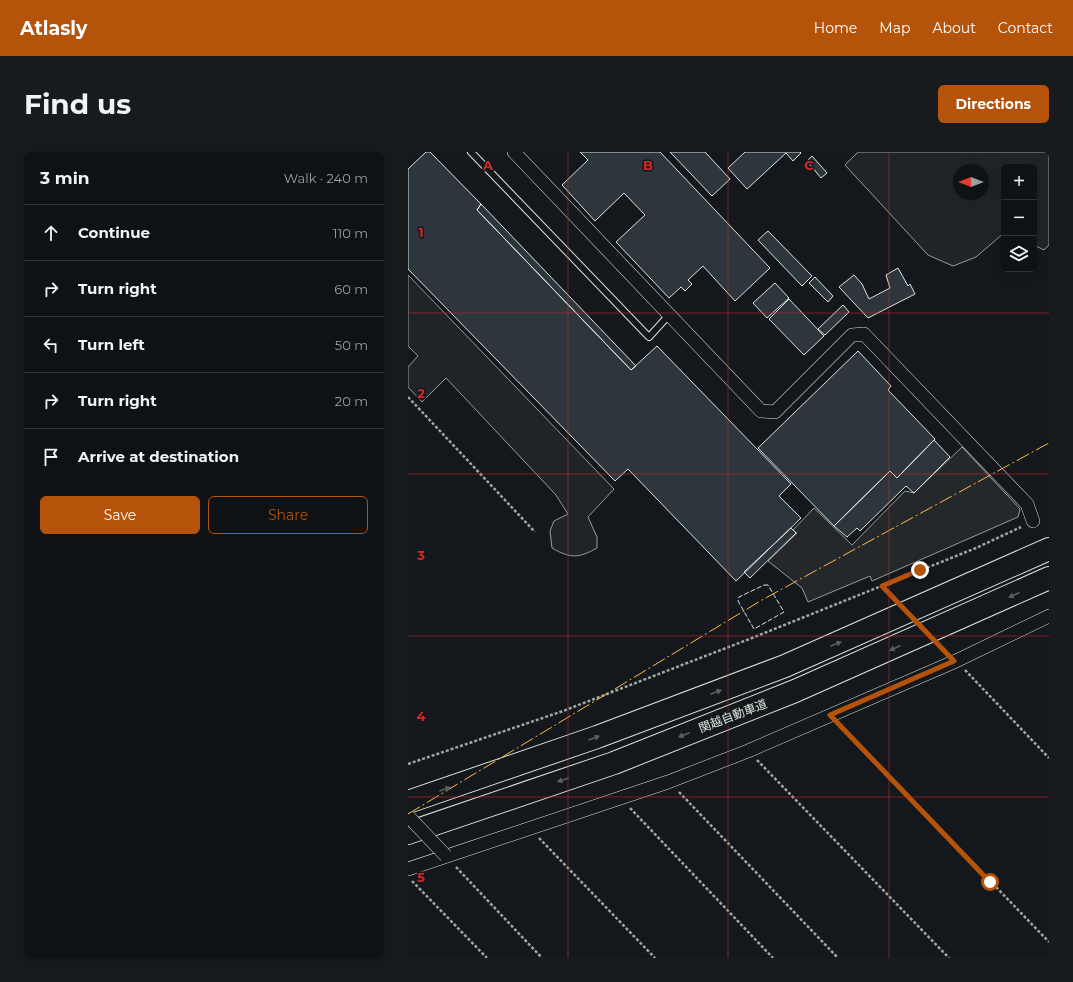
<!DOCTYPE html>
<meta charset="utf-8">
<style>
:root{--surface:#0f1215;--page:#181b1e;--text:#f1f3f6;--muted:#9b9ea0;--line:#2f3234;--accent:#b45309}
body{margin:0;font-family:Montserrat,"Noto Sans JP",sans-serif;background:var(--page);color:var(--text)}
.controls{position:absolute;right:12px;top:12px;display:grid;overflow:hidden;border-radius:6px;box-shadow:0 2px 10px #0003}
.controls button{width:36px;height:36px;display:grid;place-items:center;padding:0;border:0;border-bottom:1px solid var(--line);background:var(--surface);color:var(--text);font:20px sans-serif}
.compass{position:absolute;left:545px;top:12px;width:36px;height:36px;border-radius:50%;background:var(--surface);box-shadow:0 2px 10px #0003;rotate:270deg}
.stop{position:absolute;width:12px;height:12px;margin:-9px;border:3px solid #b45309;border-radius:50%;background:#fff}
.stop.end{background:#b45309;border-color:#fff;box-shadow:0 1px 4px #0008}
.list{margin:0;padding:0;list-style:none}
h2{display:flex;justify-content:space-between;align-items:center;height:52px;margin:0;padding:0 16px;font-size:17px}
h2 small{font-size:13px;font-weight:400;color:var(--muted)}
.list li{display:grid;grid-template-columns:26px 1fr auto;gap:12px;align-items:center;box-sizing:border-box;height:56px;padding:0 16px;border-top:1px solid var(--line)}
.list b{display:block;font-size:15px;white-space:nowrap}
.list em{font-size:13px;font-style:normal;color:var(--muted)}
.actions{display:flex;gap:8px;padding:12px 16px}
.actions a{flex:1;padding:9px 0;border:1px solid var(--accent);border-radius:6px;text-align:center;font-size:14px;color:var(--accent)}
.actions .main{background:var(--accent);color:#fff}
.icon{flex:none;width:22px;height:22px;fill:none;stroke:currentColor;stroke-width:2;stroke-linecap:round;stroke-linejoin:round}
.map{position:relative;flex:none;width:641px;height:806px;overflow:hidden;border-radius:6px}
header{display:flex;align-items:center;gap:24px;box-sizing:border-box;height:56px;padding:0 20px;background:var(--accent);color:#fff}
header strong{font-size:19px}
nav{display:flex;gap:22px;margin-inline-start:auto;font-size:14px}
.intro{display:flex;align-items:center;justify-content:space-between;box-sizing:border-box;height:96px;padding:0 24px}
h1{margin:0;font-size:28px}
.button{padding:10px 18px;border-radius:6px;background:var(--accent);color:#fff;font-size:14px;font-weight:700}
main{display:flex;gap:24px;padding:0 24px}
aside{flex:1;background:var(--surface);border-radius:6px;box-shadow:0 2px 10px #0003}
.map>svg:first-child{display:block}
</style>
<header>
<strong>Atlasly</strong>
<nav><a>Home</a><a>Map</a><a>About</a><a>Contact</a></nav>
</header>
<div class="intro"><h1>Find us</h1><a class="button">Directions</a></div>
<main>
<aside>
<h2>3 min<small>Walk · 240 m</small></h2>
<ul class="list">
<li><svg class="icon" aria-label="ahead" viewBox="0 0 24 24"><path d="M12 20V5M6 11l6-6 6 6"/></svg><div><b>Continue</b></div><em>110 m</em></li>
<li><svg class="icon" aria-label="right" viewBox="0 0 24 24"><path d="M7 20v-9h11M14 6l5 5-5 5"/></svg><div><b>Turn right</b></div><em>60 m</em></li>
<li><svg class="icon" aria-label="left" viewBox="0 0 24 24"><path d="M17 20v-9H6M10 6l-5 5 5 5"/></svg><div><b>Turn left</b></div><em>50 m</em></li>
<li><svg class="icon" aria-label="right" viewBox="0 0 24 24"><path d="M7 20v-9h11M14 6l5 5-5 5"/></svg><div><b>Turn right</b></div><em>20 m</em></li>
<li><svg class="icon" aria-label="arrive" viewBox="0 0 24 24"><path d="M6 21V4h12l-3 4 3 4H6"/></svg><div><b>Arrive at destination</b></div></li>
</ul>
<div class="actions"><a class="main">Save</a><a>Share</a></div>
</aside>
<div class="map">
<svg width="641" height="806" viewBox="0 0 641 806">
<rect width="100%" height="100%" fill="#14181c"/>
<path fill="#202428" stroke="#939e99" fill-rule="evenodd" d="M450,0H641V93L636,98L626,93V15H596V81L568,105L545,114L520,103L437,13ZM551,18H575V42H551Z
M0,123L206,337L180,365L189,385V396C171,406 163,407 144,396L142,379L146,369L160,362L148,343L38,226L14,250L0,235V215L10,204L0,194Z"/>
<path fill="#24282b" stroke="#939e99" d="M554,295L612,357L610,365L464,429L462,424L400,450L394,436L360,409L389,381L385,378L406,356L444,393L497,339L506,341Z"/>
<path fill="#2c363c" stroke="#d8e6dc" d="M18,0H22L73,52L69,58L223,218L249,194L383,332L371,344L393,366L328,429L220,317L207,329L0,117V17Z
M172,0H252L362,116L327,149L295,114L280,128L284,132L277,139L273,135L261,146L208,90L237,63L216,41L187,69L154,33L180,8Z
M262,0H297L322,27L304,44Z
M337,0H392L393,1L385,9L378,1L339,37L320,16Z
M404,4L419,21L413,26L399,9Z
M73,52L228,214L223,218L69,58Z
M360,79L404,124L394,134L350,88Z
M490,116L500,134L502,132L507,142L460,166L431,135L446,123L454,132L461,147L482,136L478,123Z
M407,125L425,144L420,150L401,131Z
M367,131L381,146L359,166L345,151Z
M381,147L416,184L396,203L361,167Z
M435,153L441,160L417,183L410,177Z
M450,199L483,234L480,238L527,287L489,326L482,319L426,374L350,296Z
M526,288L542,305L506,341L498,334L452,379L449,376L439,385L426,374L482,319L489,326Z
M383,376L388,381L342,426L336,420Z"/>
<g fill="none" stroke-linecap="round" stroke-linejoin="round">
<g stroke="#d8e6dc" stroke-width="8">
<path id="lane" d="M63,0L241,185L261,163"/>
</g>
<g stroke="#d8e6dc" stroke-width="14">
<path id="street" d="M106,0L353,259L367,260L444,183L456,182L619,352L625,369
M0,717L260,630L340,599L548,509L641,464"/>
</g>
<g stroke="#d8e6dc" stroke-width="24">
<path id="highway" d="M0,650L189,585L377,514L641,397
M0,681L206,611L387,539L641,426"/>
</g>
<path stroke="#9da8a2" stroke-width="2.5" stroke-dasharray="3 2" stroke-linecap="butt" d="M0,245L127,380
M474,434L482,442
M557,518L641,606
M432,573L641,790
M349,608L541,806
M0,612L155,559L344,486L568,396L613,375
M271,640L430,806
M222,656L365,806
M131,686L247,806
M48,715L134,806
M4,729L79,806"/>
<use href="#lane" stroke="#14181c" stroke-width="6"/>
<use href="#street" stroke="#14181c" stroke-width="13"/>
<use href="#highway" stroke="#14181c" stroke-width="22"/>
<g stroke="#d8e6dc" stroke-width="14" stroke-linecap="butt">
<path id="street-bridge" d="M0,664L38,704"/>
</g>
<path stroke="#9da8a2" stroke-width="2.5" stroke-dasharray="3 2" stroke-linecap="butt" d="M482,442L542,504"/>
<use href="#street-bridge" stroke="#14181c" stroke-width="13"/>
<path stroke="#d8e6dc" stroke-width="1" stroke-dasharray="5 2" stroke-linecap="butt" d="M356,433H360L376,460L346,477L330,449L331,445Z"/>
<path stroke="#ffb74d" stroke-width="1" stroke-dasharray="14 3 2 3" stroke-linecap="butt" d="M0,662L354,448L641,291"/>
</g>
<defs><path id="oneway-solid" d="M-6-.8H1V-3.2L6.5 0L1 3.2V.8H-6Z"/></defs>
<g fill="#59605f">
<use href="#oneway-solid" transform="translate(606 443) rotate(155)"/>
<use href="#oneway-solid" transform="translate(428 492) rotate(-23)"/>
<use href="#oneway-solid" transform="translate(487 496) rotate(156)"/>
<use href="#oneway-solid" transform="translate(308 540) rotate(-21)"/>
<use href="#oneway-solid" transform="translate(276 583) rotate(159)"/>
<use href="#oneway-solid" transform="translate(186 586) rotate(-20)"/>
<use href="#oneway-solid" transform="translate(155 628) rotate(161)"/>
<use href="#oneway-solid" transform="translate(37 637) rotate(-19)"/>
</g>
<g fill="none" stroke-linecap="round" stroke-linejoin="round">
<path stroke="#b45309" stroke-width="5" d="M512,418L474,434L546,509L422,563L582,730"/>
</g>
<path fill="none" stroke="#d62828" stroke-width="1" stroke-opacity="0.55" d="M160,0V806M320,0V806M481,0V806M0,161H641M0,322H641M0,484H641M0,645H641"/>
<g text-anchor="middle" stroke-width="3" stroke-linejoin="round" paint-order="stroke">
<g font-size="12" fill="#d8e6dc" stroke="#14181c">
<text transform="translate(325 564) rotate(-21)" y="4">関越自動車道</text>
</g>
</g>
<g font-size="13" text-anchor="middle" font-weight="bold" fill="#d62828" stroke="#14181c" stroke-width="3" stroke-linejoin="round" paint-order="stroke">
<text x="80" y="18">A</text>
<text x="240" y="18">B</text>
<text x="401" y="18">C</text>
<text x="13" y="85">1</text>
<text x="13" y="246">2</text>
<text x="13" y="408">3</text>
<text x="13" y="569">4</text>
<text x="13" y="730">5</text>
</g>
</svg>
<div class="controls">
<button>+</button>
<button>−</button>
<button><svg class="icon" aria-label="layers" viewBox="0 0 24 24"><path d="M12 4l9 5-9 5-9-5zM3 14l9 5 9-5"/></svg></button>
</div>
<svg class="compass" viewBox="-18 -18 36 36"><path d="M0-13l5 13h-10z" fill="#e53935"/><path d="M0 13l5-13h-10z" fill="#9b9ea0"/></svg>
<div class="stop" style="left:582px;top:730px"></div>
<div class="stop end" style="left:512px;top:418px"></div>
</div>
</main>
